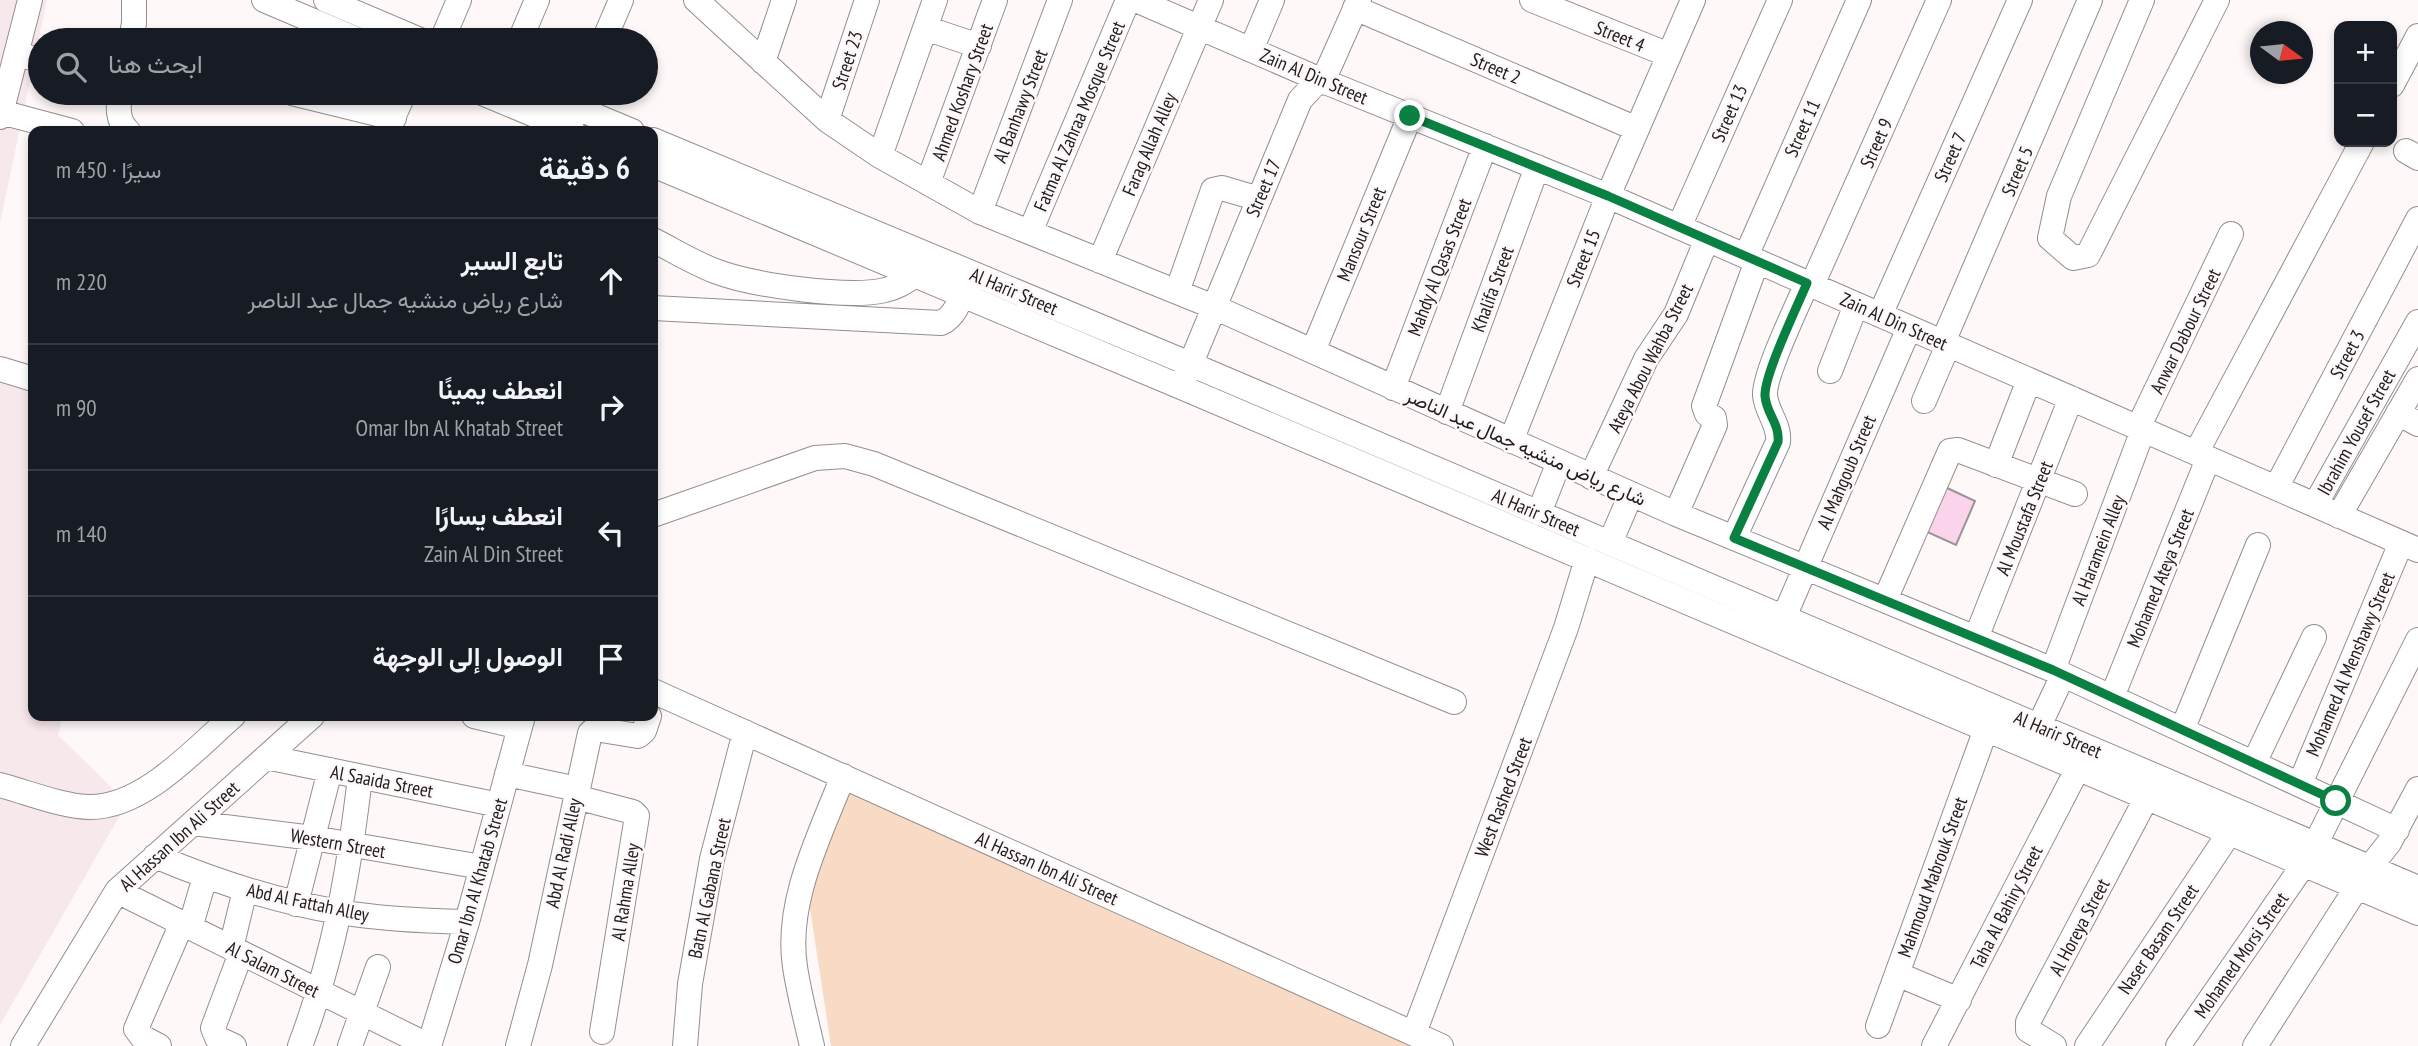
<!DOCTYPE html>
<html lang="ar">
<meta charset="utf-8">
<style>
:root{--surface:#171b24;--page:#242831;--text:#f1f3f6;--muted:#9ea1a6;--line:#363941}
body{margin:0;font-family:"PT Sans Narrow",Vazirmatn,sans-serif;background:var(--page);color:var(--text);direction:rtl}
.controls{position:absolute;right:21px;top:21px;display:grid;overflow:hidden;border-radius:14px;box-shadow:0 4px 10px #0003}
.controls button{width:63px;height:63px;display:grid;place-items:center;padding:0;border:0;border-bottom:2px solid var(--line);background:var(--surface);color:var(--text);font:35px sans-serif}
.compass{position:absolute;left:2250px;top:21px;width:63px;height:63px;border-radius:50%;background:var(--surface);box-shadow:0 4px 10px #0003;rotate:105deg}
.stop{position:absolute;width:21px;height:21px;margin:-16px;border:5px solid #0b8043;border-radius:50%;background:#fff}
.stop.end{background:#0b8043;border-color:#fff;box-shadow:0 2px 7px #0008}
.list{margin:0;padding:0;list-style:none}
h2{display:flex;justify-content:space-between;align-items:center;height:91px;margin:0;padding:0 28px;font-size:30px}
h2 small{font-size:23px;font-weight:400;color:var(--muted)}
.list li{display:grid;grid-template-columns:46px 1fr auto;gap:21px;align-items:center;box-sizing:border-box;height:126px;padding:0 28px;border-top:2px solid var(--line)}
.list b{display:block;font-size:26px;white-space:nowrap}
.list p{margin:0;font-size:23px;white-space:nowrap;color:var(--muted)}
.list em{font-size:23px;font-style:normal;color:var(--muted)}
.icon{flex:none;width:38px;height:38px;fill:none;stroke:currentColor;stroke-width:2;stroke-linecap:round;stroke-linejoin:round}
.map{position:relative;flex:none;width:2418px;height:1046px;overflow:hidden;direction:ltr}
.search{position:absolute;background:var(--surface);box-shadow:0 4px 10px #0003;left:28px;top:28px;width:630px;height:77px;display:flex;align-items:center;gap:18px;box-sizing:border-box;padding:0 24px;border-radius:38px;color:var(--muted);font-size:26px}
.panel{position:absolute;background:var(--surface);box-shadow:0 4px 10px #0003;left:28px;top:126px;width:630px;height:595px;border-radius:14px;direction:rtl}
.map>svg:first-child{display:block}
</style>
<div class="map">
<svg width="2418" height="1046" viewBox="0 0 2418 1046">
<rect width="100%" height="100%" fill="#fef8f9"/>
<path fill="#f7e8eb" d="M0,0H47L0,223Z
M0,361L33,369V716H63L58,735L127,803L0,1025Z"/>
<path fill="#f9dac5" d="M853,786L1432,1046H831L807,889Z"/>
<path fill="#fbd3eb" stroke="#999597" stroke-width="2" d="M1945,487L1975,501L1956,545L1925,531Z"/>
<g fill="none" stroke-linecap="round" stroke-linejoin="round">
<g stroke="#948e8f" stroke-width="26">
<path id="minor" d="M264,0L358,40
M326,0L420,40
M696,0L827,120L880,156L980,212L1214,307L1676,514L2053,670L2397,830
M1136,0L1323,81L1608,196L2418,550
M1532,0L1669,55
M2142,0L2059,196L2050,238L2073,258L2088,255L2217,0
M1355,8L1637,129
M925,28L979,46
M131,40L134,23V0
M442,40L459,0
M520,40L537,0
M604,40L621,0
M1251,50L1272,0
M16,54L40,60
M763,62L784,0
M2392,85L2418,36
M120,93C118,107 117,121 128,131
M292,93L394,118
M482,93L573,131
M541,93L632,131
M1,112L72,131
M0,117L30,0
M827,120L867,0
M387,131L404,93
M653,140L1190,364L2418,888
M2406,151L2418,158
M880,156L935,0
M653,165L1181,387L2418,913
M928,183L995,0
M980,212L1060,0
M1679,227L1780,0
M1030,232L1128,0
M653,240C673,250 694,263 715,271C751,285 849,299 885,290C896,288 905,282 914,276
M1746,256L1859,0
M1100,261L1211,0
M1812,285L1939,0
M1177,292L1213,190L1222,188L1259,199
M653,308L941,323C957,316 961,296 967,280
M1880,315L2020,0
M1943,342L2090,0
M1313,351L1410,116
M0,369L33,379
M1830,371L1856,305
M1184,380L1300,100L1314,85L1323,81L1359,0
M1393,388L1485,146
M1924,401L1948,345
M1447,412L1537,167
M2398,413L2418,424
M2138,428L2231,234
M1511,441L1608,196L1693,0
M2196,453L2362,142
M1996,465L2029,380
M1591,477L1646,359L1676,314L1707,239
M2276,488L2418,219
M2315,505L2418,322
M1539,513L1559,462
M1676,514L1715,425L1714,418L1707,414L1704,406L1757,261
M653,515L815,458L845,456L874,464L1454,702
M2339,516L2418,379
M1734,538L1778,442C1780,424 1766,412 1765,395C1764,374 1797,307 1807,283
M1610,543L1631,494
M1885,600L1950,451L1958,450L2075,494
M1784,617L1909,328
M1976,638L2071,398
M2053,670L2143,430
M653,691L1441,1046
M2112,697L2208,459
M474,716L520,727
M2039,726L2063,675
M2182,730L2258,545
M266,757L499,805
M2254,763L2314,637
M507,774L577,789
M2300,784L2401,543
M0,785C27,792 63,807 90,807C144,807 194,750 233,716
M576,797L633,812L637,816L602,1032
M193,823L313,838L482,867
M2316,843L2418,640
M155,856C214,881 275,901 339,912C381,919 424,921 467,922
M117,891L429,1046
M296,904L330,770
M190,928L205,877
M231,948L245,890
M1897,974L1959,1000
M1878,1026L1986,729
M1414,1033L1566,628L1587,559
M23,1046L117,891L312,716
M159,1046L142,1037L136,1029L182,923
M234,1046L217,1038L213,1028L241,953
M300,1046C334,956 349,872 360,777
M350,1046L378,967
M429,1046L467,922L523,716
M518,1046L540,965L590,733L595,729L638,736L644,731L649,716
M685,1046L690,984L712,859L745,732
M812,1046C806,1020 799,993 795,967C785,901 820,836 843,776
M1934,1046L2078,768
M2054,1046L2028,1030V1022L2147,797
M2087,1046L2230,832
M2178,1046L2304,864
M2255,1046L2370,867L2389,843L2418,789"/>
</g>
<use href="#minor" stroke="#fff" stroke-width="24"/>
</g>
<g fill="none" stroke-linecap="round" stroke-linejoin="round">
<path stroke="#0b8043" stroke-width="9" d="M1410,116L1608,196L1807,283C1797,307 1764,375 1765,396C1766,413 1780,424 1778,442L1734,538L2053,670L2336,801"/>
</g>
<g text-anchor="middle" stroke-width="5" stroke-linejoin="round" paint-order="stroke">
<g font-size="19" fill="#1e1c1c" stroke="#fef8f9">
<text transform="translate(1620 36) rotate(22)" y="7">Street 4</text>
<text transform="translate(847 60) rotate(-72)" y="7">Street 23</text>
<text transform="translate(1496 68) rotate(23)" y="7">Street 2</text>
<text transform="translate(1314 76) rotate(23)" y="7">Zain Al Din Street</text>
<text transform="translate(962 92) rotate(-70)" y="7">Ahmed Koshary Street</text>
<text transform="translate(1020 106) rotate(-69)" y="7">Al Banhawy Street</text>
<text transform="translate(1729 113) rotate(-66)" y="7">Street 13</text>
<text transform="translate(1079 116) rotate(-67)" y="7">Fatma Al Zahraa Mosque Street</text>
<text transform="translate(1802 128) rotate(-66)" y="7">Street 11</text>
<text transform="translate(1876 143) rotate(-66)" y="7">Street 9</text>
<text transform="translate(1149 144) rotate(-67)" y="7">Farag Allah Alley</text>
<text transform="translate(1950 157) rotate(-66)" y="7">Street 7</text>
<text transform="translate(2017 171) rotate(-67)" y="7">Street 5</text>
<text transform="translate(1263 188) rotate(-67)" y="7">Street 17</text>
<text transform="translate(1361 234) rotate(-68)" y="7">Mansour Street</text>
<text transform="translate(1583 258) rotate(-68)" y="7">Street 15</text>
<text transform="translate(1439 267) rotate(-69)" y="7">Mahdy Al Qasas Street</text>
<text transform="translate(1492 289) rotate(-70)" y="7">Khalifa Street</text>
<text transform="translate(1014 291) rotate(23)" y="7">Al Harir Street</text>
<text transform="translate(1894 321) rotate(24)" y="7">Zain Al Din Street</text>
<text transform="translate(2185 331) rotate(-64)" y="7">Anwar Dabour Street</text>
<text transform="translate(2347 354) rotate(-62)" y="7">Street 3</text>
<text transform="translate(1650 358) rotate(-63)" y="7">Ateya Abou Wahba Street</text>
<text transform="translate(2356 432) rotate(-61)" y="7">Ibrahim Yousef Street</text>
<text transform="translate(1526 447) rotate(24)" y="7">شارع رياض منشيه جمال عبد الناصر</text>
<text transform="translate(1846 472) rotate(-67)" y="7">Al Mahgoub Street</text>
<text transform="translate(1536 512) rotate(23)" y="7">Al Harir Street</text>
<text transform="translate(2024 518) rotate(-68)" y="7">Al Moustafa Street</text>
<text transform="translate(2098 550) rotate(-69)" y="7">Al Haramein Alley</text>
<text transform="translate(2160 578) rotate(-68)" y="7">Mohamed Ateya Street</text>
<text transform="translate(2350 664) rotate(-67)" y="7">Mohamed Al Menshawy Street</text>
<text transform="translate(2058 734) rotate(23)" y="7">Al Harir Street</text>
<text transform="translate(382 781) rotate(11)" y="7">Al Saaida Street</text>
<text transform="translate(1503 797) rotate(-69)" y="7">West Rashed Street</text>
<text transform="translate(179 836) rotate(-42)" y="7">Al Hassan Ibn Ali Street</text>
<text transform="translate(338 843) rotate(10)" y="7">Western Street</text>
<text transform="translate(563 853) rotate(-78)" y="7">Abd Al Radi Alley</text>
<text transform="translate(1047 868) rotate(24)" y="7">Al Hassan Ibn Ali Street</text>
<text transform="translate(1932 877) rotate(-70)" y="7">Mahmoud Mabrouk Street</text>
<text transform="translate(477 881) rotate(-74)" y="7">Omar Ibn Al Khatab Street</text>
<text transform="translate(709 888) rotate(-78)" y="7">Batn Al Gabana Street</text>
<text transform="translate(625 892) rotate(-81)" y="7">Al Rahma Alley</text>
<text transform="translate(308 902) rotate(12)" y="7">Abd Al Fattah Alley</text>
<text transform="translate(2006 907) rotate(-63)" y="7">Taha Al Bahiry Street</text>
<text transform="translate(2079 927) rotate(-62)" y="7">Al Horeya Street</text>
<text transform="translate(2158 939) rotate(-56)" y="7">Naser Basam Street</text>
<text transform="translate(2241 955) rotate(-55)" y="7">Mohamed Morsi Street</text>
<text transform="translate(273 969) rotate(27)" y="7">Al Salam Street</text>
</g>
</g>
</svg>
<div class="controls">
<button>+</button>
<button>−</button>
</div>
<svg class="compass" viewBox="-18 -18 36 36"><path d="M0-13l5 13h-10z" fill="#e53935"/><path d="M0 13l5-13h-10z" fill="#9ea1a6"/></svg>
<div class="stop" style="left:2336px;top:801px"></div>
<div class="stop end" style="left:1410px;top:116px"></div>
<div class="search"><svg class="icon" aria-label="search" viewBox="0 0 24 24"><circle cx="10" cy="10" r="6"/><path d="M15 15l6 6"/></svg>ابحث هنا</div>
<section class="panel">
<h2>6 دقيقة<small>سيرًا · 450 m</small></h2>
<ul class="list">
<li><svg class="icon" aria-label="ahead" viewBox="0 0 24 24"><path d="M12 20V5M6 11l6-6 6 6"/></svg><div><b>تابع السير</b><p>شارع رياض منشيه جمال عبد الناصر</p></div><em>220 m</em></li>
<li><svg class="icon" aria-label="right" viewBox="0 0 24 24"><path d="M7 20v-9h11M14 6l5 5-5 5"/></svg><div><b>انعطف يمينًا</b><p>Omar Ibn Al Khatab Street</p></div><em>90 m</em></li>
<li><svg class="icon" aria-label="left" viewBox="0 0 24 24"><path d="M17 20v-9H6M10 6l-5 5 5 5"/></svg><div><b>انعطف يسارًا</b><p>Zain Al Din Street</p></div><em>140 m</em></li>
<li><svg class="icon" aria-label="arrive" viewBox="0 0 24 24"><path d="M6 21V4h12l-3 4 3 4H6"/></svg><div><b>الوصول إلى الوجهة</b></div></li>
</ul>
</section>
</div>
